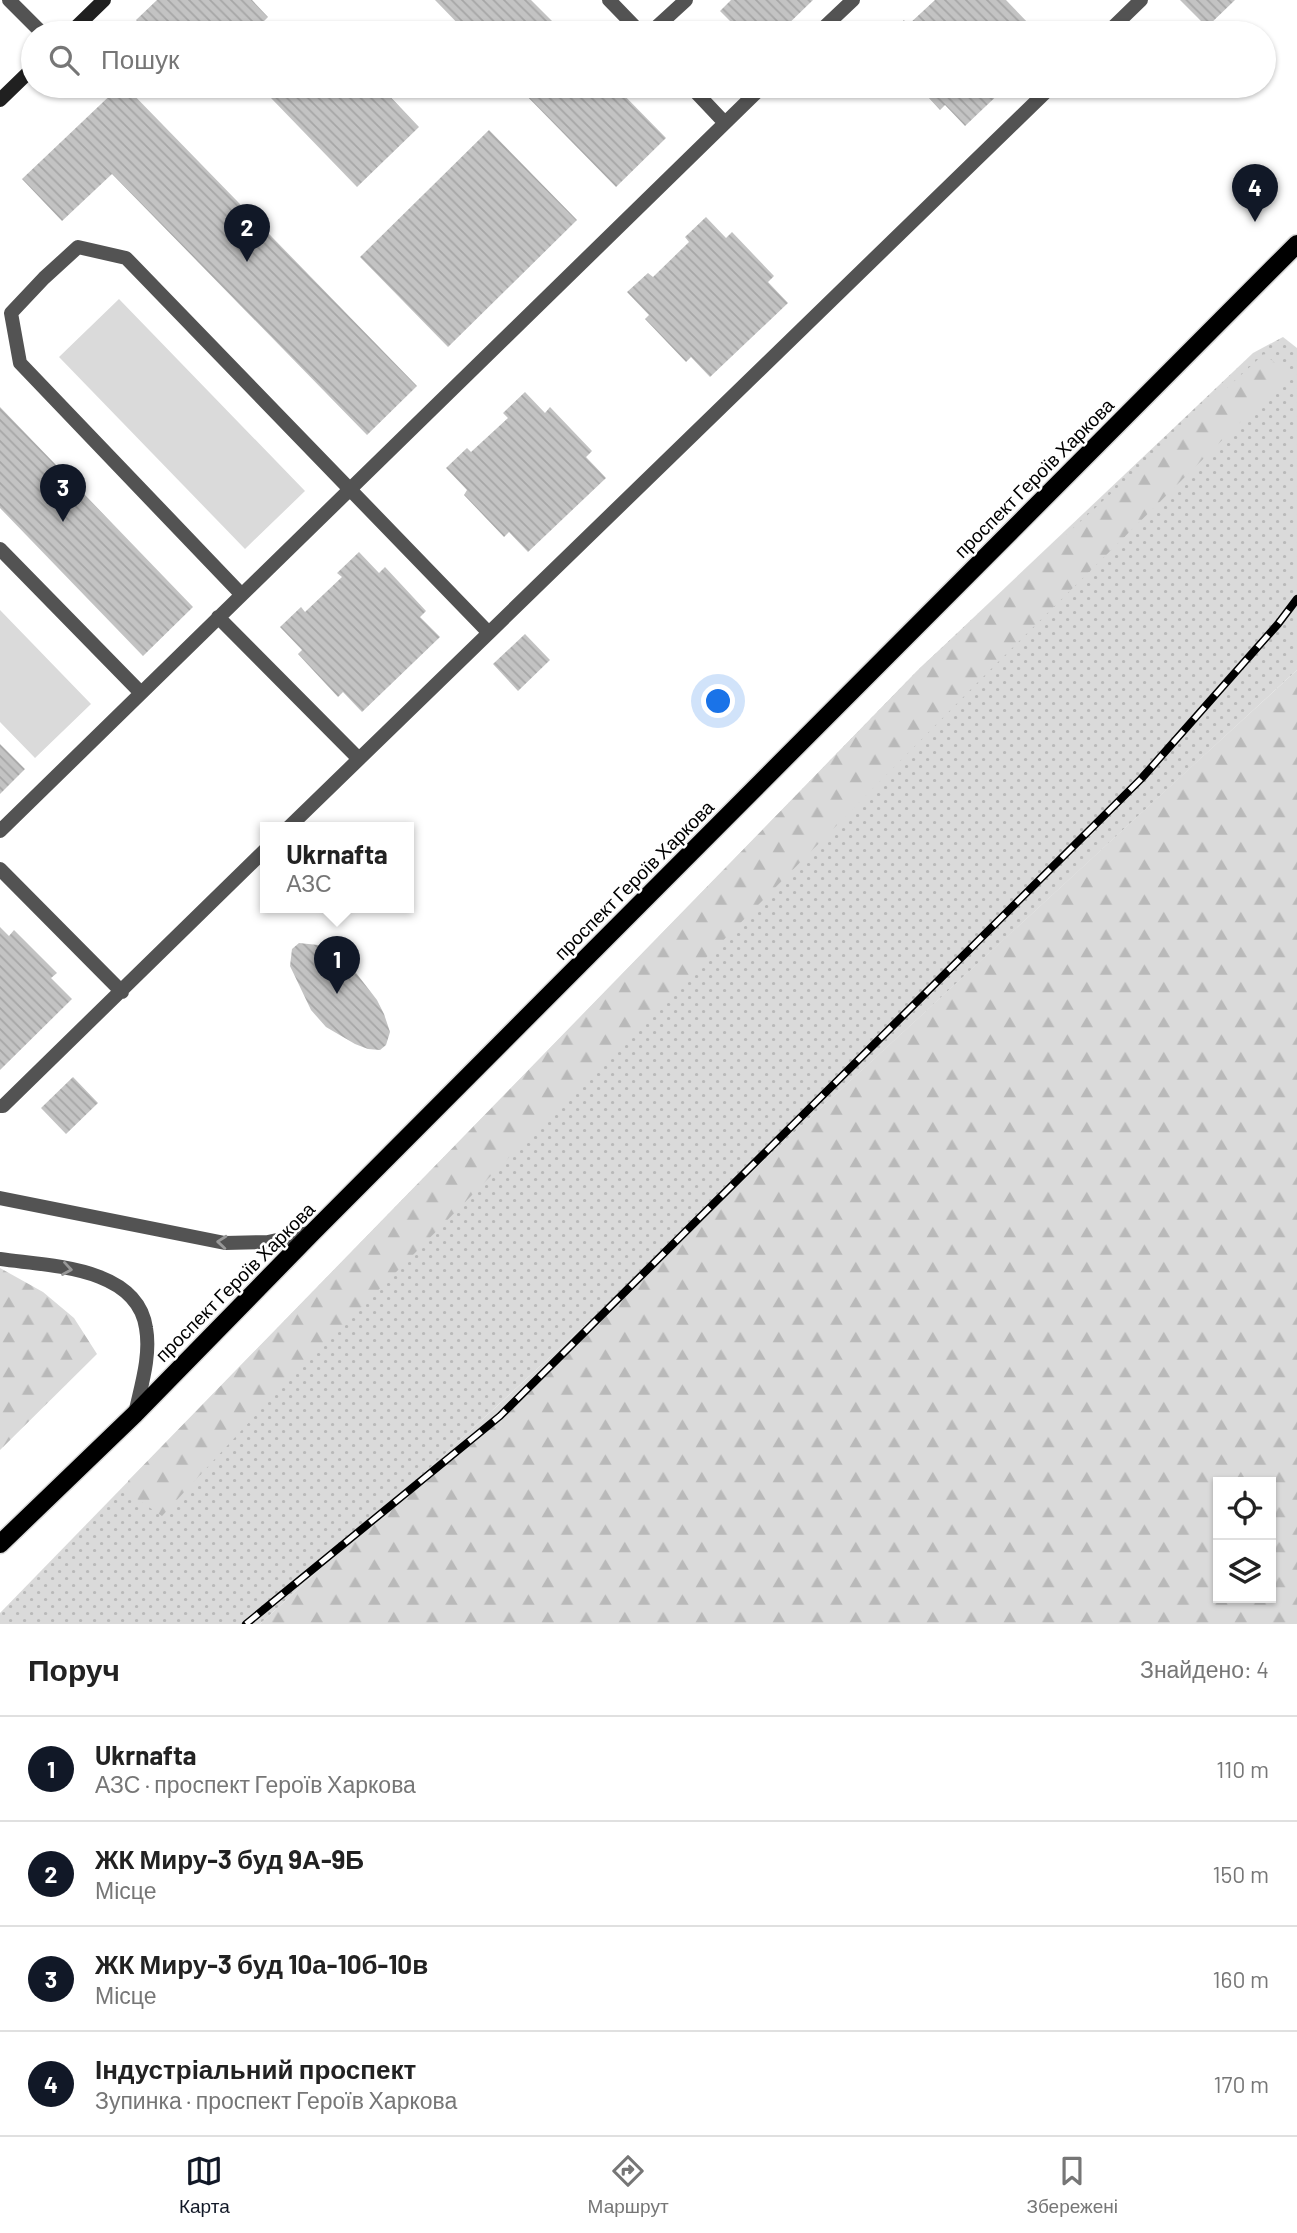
<!DOCTYPE html>
<html lang="uk">
<meta charset="utf-8">
<style>
:root{--surface:#fff;--page:#f6f6f6;--text:#222;--muted:#767676;--line:#e0e0e0;--accent:#111827}
body{margin:0;font-family:Barlow,sans-serif;background:var(--page);color:var(--text)}
.controls{position:absolute;right:21px;bottom:21px;display:grid;overflow:hidden;border-radius:0px;box-shadow:0 2px 5px #0004}
.controls button{width:63px;height:63px;display:grid;place-items:center;padding:0;border:0;border-bottom:2px solid var(--line);background:var(--surface);color:var(--text);font:35px sans-serif}
.you{position:absolute;left:719px;top:702px;width:24px;height:24px;margin:-18px;border:5px solid #fff;border-radius:50%;background:#1a73e8;box-shadow:0 0 0 10px #1a73e833}
.badge{display:grid;place-items:center;width:46px;height:46px;border-radius:50%;background:var(--accent);color:#fff;font-size:23px;font-weight:700}
.pin{position:absolute;translate:-50% -58px;filter:drop-shadow(0 2px 4px #0008)}
.pin::after{content:'';position:absolute;top:37px;width:24px;height:21px;background:inherit;clip-path:polygon(0 0,100% 0,50% 100%)}
.popup{position:absolute;left:260px;top:822px;width:154px;height:91px;box-sizing:border-box;display:grid;place-content:center;border-radius:0px;background:var(--surface);filter:drop-shadow(0 2px 5px #0005);font-size:23px;white-space:nowrap;color:var(--muted)}
.popup b{font-size:26px;color:var(--text)}
.popup::after{content:'';position:absolute;left:50%;top:100%;margin-left:-14px;border:14px solid transparent;border-top-color:var(--surface)}
.list{margin:0;padding:0;list-style:none}
h2{display:flex;justify-content:space-between;align-items:center;height:91px;margin:0;padding:0 28px;font-size:30px}
h2 small{font-size:23px;font-weight:400;color:var(--muted)}
.list li{display:grid;grid-template-columns:46px 1fr auto;gap:21px;align-items:center;box-sizing:border-box;height:105px;padding:0 28px;border-top:2px solid var(--line)}
.list b{display:block;font-size:26px;white-space:nowrap}
.list p{margin:0;font-size:23px;white-space:nowrap;color:var(--muted)}
.list em{font-size:23px;font-style:normal;color:var(--muted)}
.icon{flex:none;width:38px;height:38px;fill:none;stroke:currentColor;stroke-width:2;stroke-linecap:round;stroke-linejoin:round}
.map{position:relative;flex:none;width:1297px;height:1624px;overflow:hidden}
.search{position:absolute;background:var(--surface);box-shadow:0 2px 5px #0004;left:21px;right:21px;top:21px;height:77px;display:flex;align-items:center;gap:18px;box-sizing:border-box;padding:0 24px;border-radius:38px;color:var(--muted);font-size:26px}
.sheet{height:511px;background:var(--surface)}
nav{display:flex;justify-content:space-around;align-items:center;box-sizing:border-box;height:98px;border-top:2px solid var(--line);background:var(--surface);font-size:19px;color:var(--muted)}
nav a{display:grid;justify-items:center;gap:4px}
nav .on{color:var(--accent)}
.map>svg:first-child{display:block}
</style>
<div class="map">
<svg width="1297" height="1624" viewBox="0 0 1297 1624">
<defs>
<pattern id="grass-dots" width="8" height="8" patternUnits="userSpaceOnUse" patternTransform="scale(1.75)"><rect width="8" height="8" fill="#dadada"/><path d="M2 2h.1M6 6h.1" fill="none" stroke="#b9b9b9" stroke-width="1.8" stroke-linecap="round"/></pattern>
<pattern id="forest-firs" width="22" height="20" patternUnits="userSpaceOnUse" patternTransform="scale(1.75)"><rect width="22" height="20" fill="#dadada"/><path d="M5 1l3.5 6h-7zM16 11l3.5 6h-7z" fill="#b9b9b9"/></pattern>
<pattern id="building-back-hatch" width="6" height="6" patternUnits="userSpaceOnUse" patternTransform="scale(1.75)"><rect width="6" height="6" fill="#c3c3c3"/><path d="M-1 5l2 2M0 0l6 6M5-1l2 2" fill="none" stroke="#a6a6a6"/></pattern>
</defs>
<rect width="100%" height="100%" fill="#fff"/>
<path fill="url(#grass-dots)" d="M1283,337L1297,348V670L260,1624H0V1613L917,671L1253,353Z"/>
<path fill="url(#forest-firs)" fill-rule="evenodd" d="M1264,354L1289,374L983,677L264,1406L162,1516L128,1493V1481L922,666Z
M1297,670V1624H260L1190,768ZM1271,1482V1598H1218V1482Z
M0,1268L43,1292L74,1318L97,1354L0,1450Z"/>
<path fill="#dadada" d="M119,299L305,491L245,549L59,357Z
M0,610L91,704L35,758L0,722Z"/>
<path fill="url(#building-back-hatch)" d="M157,0H252L268,17L252,33H149L136,20Z
M435,0H531L564,33H467Z
M731,0H813L779,33H742L720,11Z
M935,0H1006L1030,25L1024,31L1026,33H890L904,20L908,25Z
M1180,0H1235L1207,27Z
M120,86H125L417,386L367,435L112,174L62,221L22,179Z
M284,86H380L419,127L357,187L271,98Z
M517,86H615L666,138L616,187Z
M918,86H1007L965,126L945,105L940,110Z
M489,130L577,220L448,347L360,257Z
M706,217L726,238L732,232L774,276L768,282L788,303L710,377L691,357L686,362L645,319L649,315L627,292L648,273L653,277L689,242L685,237Z
M525,392L545,413L550,407L592,451L586,457L606,478L528,552L509,532L504,537L464,495L467,490L446,468L467,448L471,452L508,418L503,413Z
M0,407L193,607L143,656L0,508Z
M359,552L379,573L385,567L426,611L420,617L440,637L362,712L343,692L338,697L298,654L302,650L280,627L301,607L305,612L324,594L342,577L337,573Z
M525,634L550,660L518,691L493,664Z
M0,744L25,769L0,794Z
M0,927L9,936L14,930L57,973L51,978L72,999L0,1070Z
M299,943L318,945L353,969L377,1000L384,1014L390,1032L386,1045L380,1050L368,1049L355,1044L326,1027L311,1010L290,966L292,949Z
M73,1077L98,1103L66,1134L41,1108Z"/>
<g fill="none" stroke-linecap="round" stroke-linejoin="round">
<g stroke="#dbdbdb" stroke-width="21">
<path id="primary" d="M0,1544L135,1414L313,1232L1297,244"/>
</g>
<path stroke="#535353" stroke-width="14" d="M609,0L641,33
M650,33L686,0
M818,33L853,0
M1107,33L1141,0
M690,86L724,122
M0,549L141,693
M241,594L20,363L11,313L44,278L78,247L126,258L488,632
M218,617L358,758
M288,828L1052,86
M0,831L763,86
M0,869L122,992
M0,1106H3L265,850
M0,1198L225,1243L268,1242L313,1232
M0,1259C48,1266 137,1266 146,1328C151,1356 141,1386 135,1414"/>
<path stroke="#535353" stroke-width="14" d="M9,0L42,33"/>
<path stroke="#202020" stroke-width="14" d="M70,33L104,0
M0,100L33,68"/>
<use href="#primary" stroke="#000" stroke-width="18"/>
<g stroke="#000" stroke-width="8">
<path id="rail" d="M246,1624L500,1416L1141,779L1278,624L1297,599"/>
</g>
<use href="#rail" stroke="#fff" stroke-width="5" stroke-dasharray="16" stroke-linecap="butt"/>
</g>
<defs><path id="oneway-chevron" d="M-2-3.5L2.5 0L-2 3.5" fill="none" stroke-width="1.6" stroke-linecap="round" stroke-linejoin="round" transform="scale(1.75)"/></defs>
<g stroke="#989898">
<use href="#oneway-chevron" transform="translate(222 1242) rotate(-175)"/>
<use href="#oneway-chevron" transform="translate(67 1269) rotate(9)"/>
</g>
<g text-anchor="middle" stroke-width="5" stroke-linejoin="round" paint-order="stroke">
<g font-size="19" fill="#000" stroke="#fff">
<text transform="translate(1034 478) rotate(-45)" y="7">проспект Героїв Харкова</text>
<text transform="translate(634 880) rotate(-45)" y="7">проспект Героїв Харкова</text>
<text transform="translate(235 1282) rotate(-45)" y="7">проспект Героїв Харкова</text>
</g>
</g>
</svg>
<div class="controls">
<button><svg class="icon" aria-label="locate" viewBox="0 0 24 24"><circle cx="12" cy="12" r="6"/><path d="M12 2v4M12 18v4M2 12h4M18 12h4"/></svg></button>
<button><svg class="icon" aria-label="layers" viewBox="0 0 24 24"><path d="M12 4l9 5-9 5-9-5zM3 14l9 5 9-5"/></svg></button>
</div>
<div class="you"></div>
<div class="pin badge" style="left:337px;top:994px">1</div>
<div class="popup"><b>Ukrnafta</b>АЗС</div>
<div class="pin badge" style="left:247px;top:262px">2</div>
<div class="pin badge" style="left:63px;top:522px">3</div>
<div class="pin badge" style="left:1255px;top:222px">4</div>
<div class="search"><svg class="icon" aria-label="search" viewBox="0 0 24 24"><circle cx="10" cy="10" r="6"/><path d="M15 15l6 6"/></svg>Пошук</div>
</div>
<section class="sheet">
<h2>Поруч<small>Знайдено: 4</small></h2>
<ul class="list">
<li><span class="badge">1</span><div><b>Ukrnafta</b><p>АЗС · проспект Героїв Харкова</p></div><em>110 m</em></li>
<li><span class="badge">2</span><div><b>ЖК Миру-3 буд 9А-9Б</b><p>Місце</p></div><em>150 m</em></li>
<li><span class="badge">3</span><div><b>ЖК Миру-3 буд 10а-10б-10в</b><p>Місце</p></div><em>160 m</em></li>
<li><span class="badge">4</span><div><b>Індустріальний проспект</b><p>Зупинка · проспект Героїв Харкова</p></div><em>170 m</em></li>
</ul>
</section>
<nav>
<a class="on"><svg class="icon" aria-label="map" viewBox="0 0 24 24"><path d="M3 6l6-2 6 2 6-2v14l-6 2-6-2-6 2zM9 4v14M15 6v14"/></svg>Карта</a>
<a><svg class="icon" aria-label="directions" viewBox="0 0 24 24"><path d="M12 3l9 9-9 9-9-9zM9 14v-3h6M13 9l2 2-2 2"/></svg>Маршрут</a>
<a><svg class="icon" aria-label="saved" viewBox="0 0 24 24"><path d="M7 4h10v16l-5-4-5 4z"/></svg>Збережені</a>
</nav>
